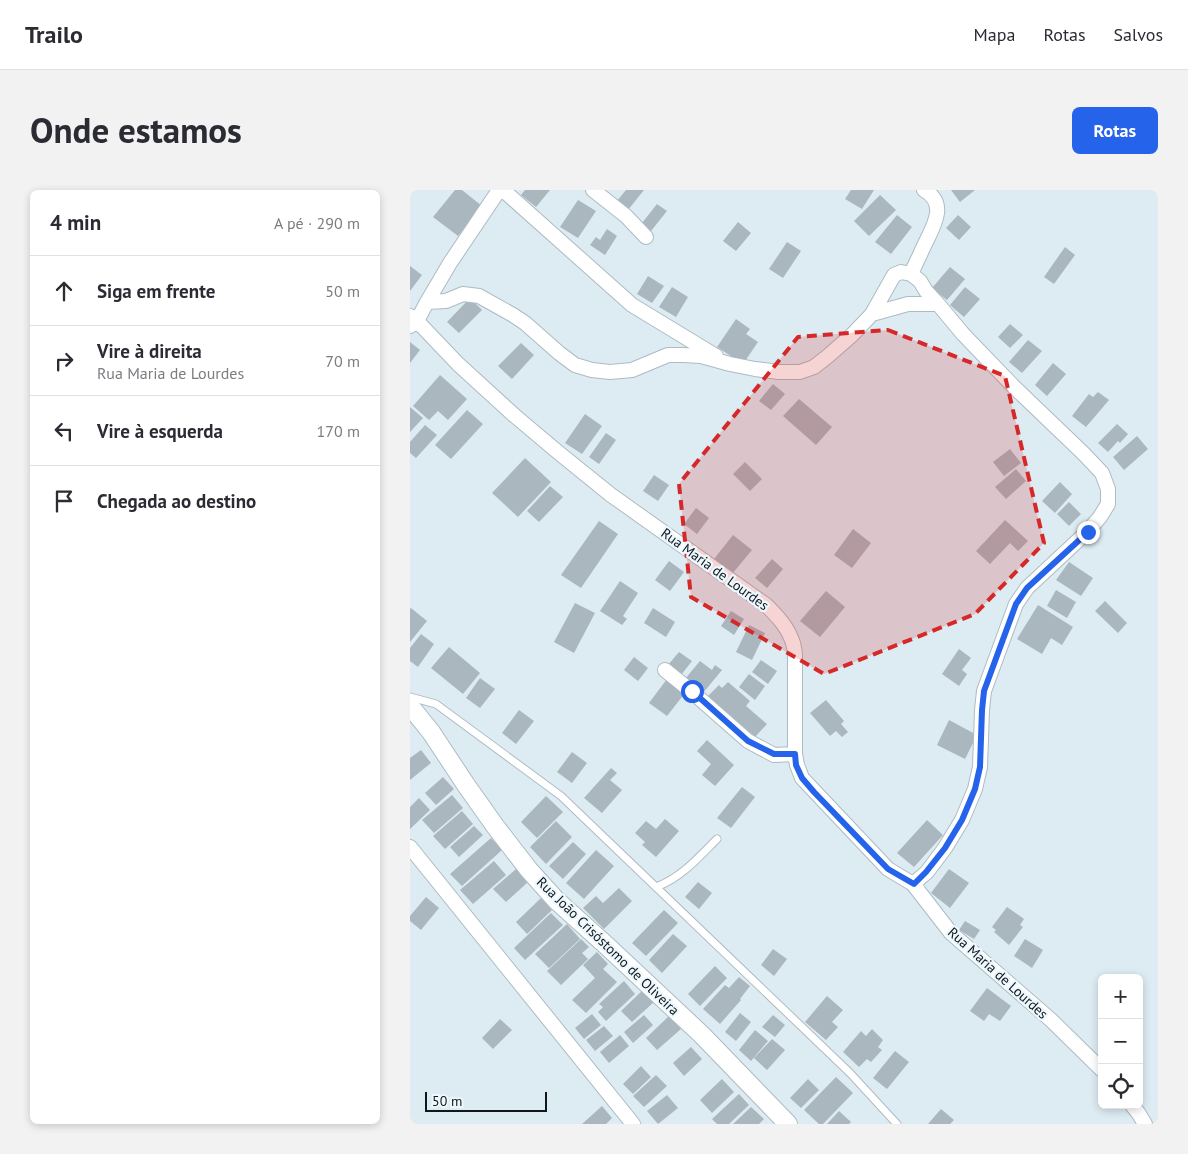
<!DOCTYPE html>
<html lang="pt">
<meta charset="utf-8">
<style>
:root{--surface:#fff;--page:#f2f2f3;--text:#2b2b33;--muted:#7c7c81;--line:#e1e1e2;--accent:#2563eb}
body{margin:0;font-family:"PT Sans",sans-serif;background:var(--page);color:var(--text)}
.controls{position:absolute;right:15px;bottom:15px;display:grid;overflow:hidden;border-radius:8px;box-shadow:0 2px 8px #0003}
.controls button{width:45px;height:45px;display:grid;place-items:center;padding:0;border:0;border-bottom:1px solid var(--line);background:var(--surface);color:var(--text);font:25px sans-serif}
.scale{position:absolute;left:15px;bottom:12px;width:122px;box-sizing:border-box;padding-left:5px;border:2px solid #111619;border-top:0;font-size:14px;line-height:18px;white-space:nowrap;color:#111619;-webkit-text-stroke:4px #ecf8fe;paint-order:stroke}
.stop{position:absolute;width:15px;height:15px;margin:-11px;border:4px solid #2563eb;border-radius:50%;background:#fff}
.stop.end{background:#2563eb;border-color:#fff;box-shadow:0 1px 5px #0008}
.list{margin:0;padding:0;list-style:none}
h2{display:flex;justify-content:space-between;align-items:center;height:65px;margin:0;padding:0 20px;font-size:21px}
h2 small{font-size:16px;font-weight:400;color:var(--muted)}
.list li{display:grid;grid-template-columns:32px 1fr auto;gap:15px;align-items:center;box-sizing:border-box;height:70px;padding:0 20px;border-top:1px solid var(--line)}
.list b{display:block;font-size:19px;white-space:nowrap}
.list p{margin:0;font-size:16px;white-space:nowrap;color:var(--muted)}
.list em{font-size:16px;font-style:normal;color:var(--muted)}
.icon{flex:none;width:28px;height:28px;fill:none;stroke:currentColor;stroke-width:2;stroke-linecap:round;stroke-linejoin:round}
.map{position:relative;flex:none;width:748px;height:934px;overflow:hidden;border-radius:8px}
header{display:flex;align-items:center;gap:30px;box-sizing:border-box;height:70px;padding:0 25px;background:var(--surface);border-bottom:1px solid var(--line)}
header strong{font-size:24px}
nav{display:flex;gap:28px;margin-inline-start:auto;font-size:18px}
.intro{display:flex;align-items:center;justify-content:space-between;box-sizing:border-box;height:120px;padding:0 30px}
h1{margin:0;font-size:35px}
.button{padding:12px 22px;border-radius:8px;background:var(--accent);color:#fff;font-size:18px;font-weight:700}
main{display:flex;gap:30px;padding:0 30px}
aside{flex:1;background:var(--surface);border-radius:8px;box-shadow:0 2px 8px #0003}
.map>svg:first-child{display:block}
</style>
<header>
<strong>Trailo</strong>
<nav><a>Mapa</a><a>Rotas</a><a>Salvos</a></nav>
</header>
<div class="intro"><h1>Onde estamos</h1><a class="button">Rotas</a></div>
<main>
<aside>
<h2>4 min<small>A pé · 290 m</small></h2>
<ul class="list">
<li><svg class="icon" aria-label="ahead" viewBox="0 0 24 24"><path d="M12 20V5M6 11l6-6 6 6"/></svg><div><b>Siga em frente</b></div><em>50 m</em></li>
<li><svg class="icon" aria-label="right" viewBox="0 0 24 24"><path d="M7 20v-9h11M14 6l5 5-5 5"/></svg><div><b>Vire à direita</b><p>Rua Maria de Lourdes</p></div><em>70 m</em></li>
<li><svg class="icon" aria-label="left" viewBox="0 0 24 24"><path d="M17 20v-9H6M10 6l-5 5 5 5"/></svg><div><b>Vire à esquerda</b></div><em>170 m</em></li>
<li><svg class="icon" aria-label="arrive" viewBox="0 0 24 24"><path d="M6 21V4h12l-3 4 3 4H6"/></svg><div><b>Chegada ao destino</b></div></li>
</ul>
</aside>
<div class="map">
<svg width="748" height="934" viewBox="0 0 748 934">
<rect width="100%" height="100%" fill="#ddebf3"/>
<path fill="#aab7bf" d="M45,0H52L72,16L48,46L23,27Z
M115,0H140L126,17L111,5Z
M216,0H234L218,20L207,11Z
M441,0H464L452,19L435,9Z
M541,0H565L550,12Z
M470,5L486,20L459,46L444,31Z
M168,10L186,21L168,48L150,37Z
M247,14L257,21L241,41L232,33Z
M487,25L502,37L481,64L465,52Z
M548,25L561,37L549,50L536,38Z
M328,32L341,43L326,61L313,51Z
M197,39L207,46L195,65L180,55L186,47L190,50Z
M377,52L391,61L373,88L359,79Z
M655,57L665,65L644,94L634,87Z
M0,76L12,85L0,101Z
M540,77L555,89L537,110L522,98Z
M238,86L254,96L242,113L227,104Z
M262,97L278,107L266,127L249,117Z
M555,97L570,109L554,127L540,115Z
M60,108L72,120L49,143L37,132Z
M326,129L340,139L336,144L348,152L333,174L307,157Z
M600,134L613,145L600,158L588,147Z
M618,150L632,161L612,183L599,172Z
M0,152L10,160L0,173Z
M111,153L124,165L102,189L88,176Z
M643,173L656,184L637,206L625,195Z
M30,185L57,209L38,230L28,221L19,230L3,216Z
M363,194L375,204L361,220L349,211Z
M688,202L699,210L676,237L662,226L679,204L683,207Z
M389,209L422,237L406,255L373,226Z
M0,217L13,228L0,242Z
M57,220L73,234L41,269L25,255Z
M175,224L192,236L172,264L155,253Z
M707,234L718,244L710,253L708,251L698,262L688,253Z
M15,235L27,245L6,268L0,263V252Z
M196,243L206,250L189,274L179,267Z
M727,246L738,259L714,280L703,267Z
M600,259L611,273L594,286L583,272Z
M115,268L141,292L108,327L82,303Z
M335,272L352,289L340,301L323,284Z
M606,279L616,291L596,309L585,297Z
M244,285L259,295L248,311L233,301Z
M650,292L662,304L645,323L632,311Z
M140,296L153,307L129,332L117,321Z
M659,312L671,324L659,336L647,324Z
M286,318L299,328L287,344L274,334Z
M595,330L618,351L608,361L600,353L580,374L566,361Z
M189,331L208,344L171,398L151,385Z
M443,339L461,353L442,378L424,365Z
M323,345L342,360L322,384L304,369Z
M362,369L373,379L357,398L345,388Z
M259,371L274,382L260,401L245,390Z
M659,372L683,388L671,406L646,390Z
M210,391L228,403L213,426L217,429L212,435L190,421Z
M646,400L666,412L657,428L637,416Z
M416,401L435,417L410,447L390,431Z
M695,411L717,433L708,443L685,421Z
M165,413L185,423L164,463L144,452Z
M628,415L663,437L652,455L641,448L632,464L607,449Z
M1,418L17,431L0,452V419Z
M243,418L265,432L256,447L234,433Z
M321,421L334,429L324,445L311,436Z
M339,435L355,443L342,470L326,462Z
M11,444L24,454L8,477L0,471V458Z
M39,457L70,483L53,504L21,478Z
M549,459L561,468L552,480L557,484L549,496L532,484Z
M269,462L282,471L271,485L258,475Z
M224,467L238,478L228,491L214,480Z
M351,470L367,481L358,494L342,482Z
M290,471L302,480L305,475L312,480L293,503L275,489Z
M339,484L355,496L345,510L329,497Z
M70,488L85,499L70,518L56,508Z
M257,489L275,503L257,526L239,513Z
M318,492L340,511L336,516L357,534L345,547L298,506L309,495L312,498Z
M416,510L434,531L431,534L438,542L432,547L426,541L420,546L400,523Z
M109,520L124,531L106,554L92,543Z
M539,530L567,545L555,569L527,555Z
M297,550L324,575L305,596L292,585L301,574L287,561Z
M11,560L21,573L0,590V568Z
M162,562L177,573L162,593L147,582Z
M201,578L207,583L200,590L212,600L192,623L174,608Z
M33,587L44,599L26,615L15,603Z
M332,597L345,607L321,638L307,628Z
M42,605L53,618L24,643L12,630Z
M136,606L153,622L127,648L111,632Z
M9,608L20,620L0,639V617Z
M52,621L63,634L35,659L23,646Z
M255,629L269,641L246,667L232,655L235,652L225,643L236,631L246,639Z
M517,630L533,645L504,677L487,663Z
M146,631L162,647L136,674L120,657Z
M64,636L73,645L49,667L40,657Z
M81,648L92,660L52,696L40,684Z
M163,652L176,664L153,689L139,676Z
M186,660L204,676L174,709L156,693Z
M84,671L96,685L63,714L50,700Z
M106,679L118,692L96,712L83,699Z
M539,679L559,693L540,718L521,703Z
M288,692L302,703L289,719L275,707Z
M209,698L222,711L194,739L173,718L186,706L193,713Z
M16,707L29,718L11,740L0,731V726Z
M131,708L142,720L117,744L106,732Z
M597,717L614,729L610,735L613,737L599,755L584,742L586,740L582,737Z
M254,720L268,733L236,766L222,753Z
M141,723L153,735L115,770L104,758Z
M555,731L570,740L564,749L549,740Z
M157,734L170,749L139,778L125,764Z
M263,744L277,756L252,783L239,770Z
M171,749L179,757L172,763L178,769L151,795L137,781Z
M615,749L633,760L622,778L604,766Z
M363,759L377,769L364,786L351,775Z
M187,762L198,774L193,779L207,792L176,823L162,810L185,788L173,775Z
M305,776L317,788L290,816L278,804Z
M329,787L340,796L330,809L331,810L310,834L293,819L315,795L319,798Z
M214,791L225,804L196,831L188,822L193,817L189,814Z
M577,798L601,816L590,831L579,824L574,831L560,821Z
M234,799L245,811L222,832L211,821Z
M417,806L433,820L422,832L428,837L416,850L395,832Z
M330,823L341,832L326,851L315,842Z
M182,824L191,835L174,849L165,838Z
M234,825L243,835L223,853L214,842Z
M363,825L375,835L365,847L352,837Z
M259,826L271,839L247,860L236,848Z
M90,829L102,840L83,859L72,848Z
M194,836L203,846L185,861L176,850Z
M462,839L473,850L468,857L472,860L461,872L457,869L449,877L433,862L451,841L456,846Z
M345,840L358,851L341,871L329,860Z
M210,845L219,856L199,873L190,862Z
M362,849L375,860L357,880L344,868Z
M281,857L292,869L274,886L263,873Z
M485,861L499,872L477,899L463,888Z
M231,876L241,887L223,904L213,894Z
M246,885L257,896L234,917L223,906Z
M426,887L443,903L413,934H409L394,920Z
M312,889L324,902L302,923L290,910Z
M398,889L409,900L391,918L380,908Z
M329,904L339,915L319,934H307L302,929Z
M257,905L268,918L248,934L237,921Z
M192,916L202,928L196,934H172Z
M341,917L354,929L349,934H323Z
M531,919L544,930L540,934H518Z
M429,921L441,932L439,934H417Z"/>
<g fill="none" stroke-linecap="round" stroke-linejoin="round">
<g stroke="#adbbc2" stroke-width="9">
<path id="service" d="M0,507L26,514L151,606L440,883L487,934
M246,697C271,688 289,667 307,649"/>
</g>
<g stroke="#adbbc2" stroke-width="16">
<path id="minor" d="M93,0L222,115L306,166
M183,0L216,26L236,47
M501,84C505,75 509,67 513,58C521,40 540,14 514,0
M17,112L40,73L89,0
M462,124L484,85L491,82L501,84L510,91L516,101L528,114
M0,126L7,131L48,174L105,226L149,263L201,305L356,415C366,425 376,435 381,448C384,453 384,459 385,464V564L387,575L392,588L478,679L503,694L541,743L641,830L692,880
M0,136L7,131L17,112L36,111L53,104L69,106L103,125L115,133L149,163L165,175L182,180L200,182L222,180L258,165H273L291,166L320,174L345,179L369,182H390L404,177L418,166L442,145L462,124L498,114H528L553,144L603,196L673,263L692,283L698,299V314L690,327L677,342L617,398L606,414L574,501L572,520L570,577L565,599L552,630L535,658L517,682L503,694
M255,480L281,501L338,551L364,565L385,564
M0,657L223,934
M722,915L729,924L735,934"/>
</g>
<g stroke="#adbbc2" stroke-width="20">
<path id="tertiary" d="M0,516L21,542L56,595L85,636L119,680L146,710L197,756L292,845L378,934"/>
</g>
<use href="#service" stroke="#fff" stroke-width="7"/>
<use href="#minor" stroke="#fff" stroke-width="14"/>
<use href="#tertiary" stroke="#fff" stroke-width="18"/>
</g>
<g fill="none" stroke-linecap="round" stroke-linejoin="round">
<path stroke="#2563eb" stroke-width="6" d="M282,501L338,551L364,564H385L386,575L392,588L404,602L478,679L504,694L516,682L535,658L552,630L565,599L570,577L572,520L574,501L606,414L617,398L678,342"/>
</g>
<path fill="#d62828" fill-opacity="0.2" stroke="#d62828" stroke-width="4" stroke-dasharray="10 6" stroke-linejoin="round" d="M478,140L595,186L634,353L565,424L414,484L281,407L269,294L388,147Z"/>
<g text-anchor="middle" stroke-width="4.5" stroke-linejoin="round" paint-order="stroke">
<g font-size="14" fill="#111619" stroke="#ecf8fe">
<text transform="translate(305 379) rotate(36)" y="5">Rua Maria de Lourdes</text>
<text transform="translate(198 756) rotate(44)" y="5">Rua João Crisóstomo de Oliveira</text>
<text transform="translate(588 783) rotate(42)" y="5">Rua Maria de Lourdes</text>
</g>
</g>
</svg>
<div class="controls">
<button>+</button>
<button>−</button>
<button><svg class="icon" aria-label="locate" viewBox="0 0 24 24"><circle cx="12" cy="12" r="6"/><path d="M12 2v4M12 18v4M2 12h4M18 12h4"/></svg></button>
</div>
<div class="scale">50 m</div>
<div class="stop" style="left:282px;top:501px"></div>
<div class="stop end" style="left:678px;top:342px"></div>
</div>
</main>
